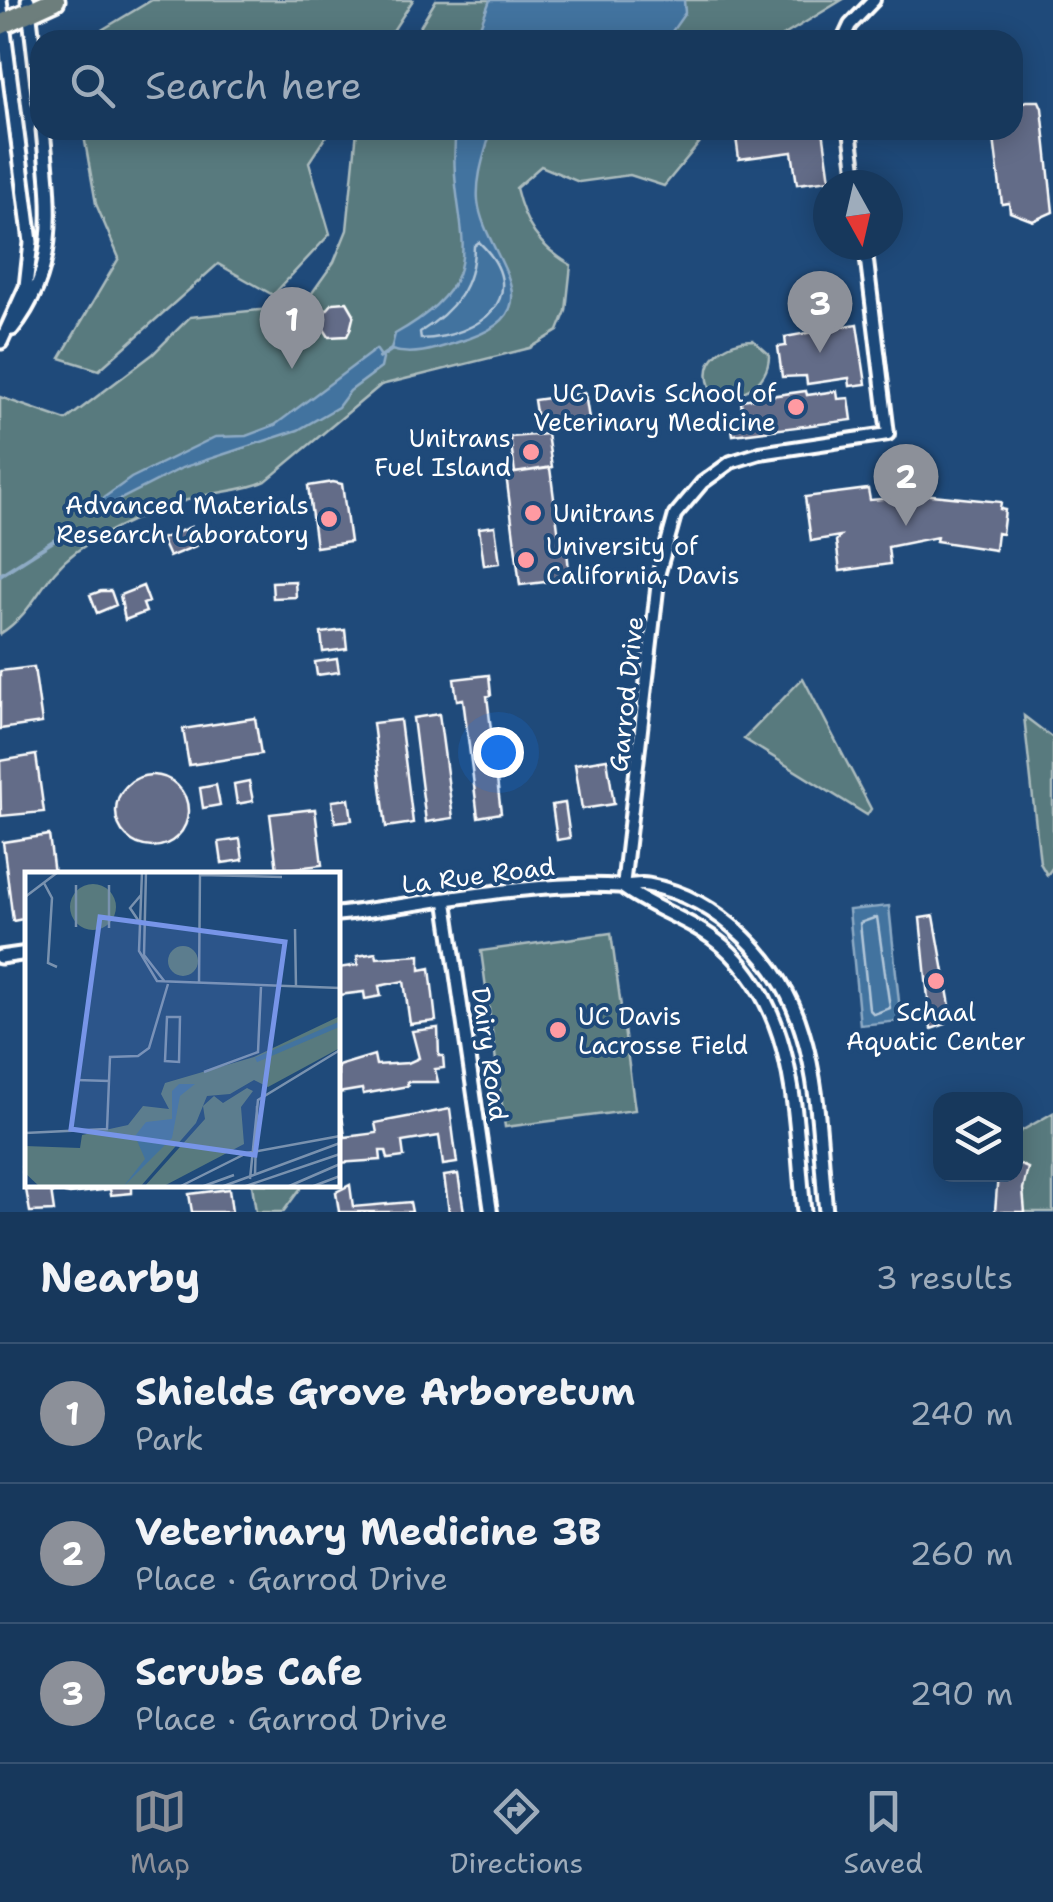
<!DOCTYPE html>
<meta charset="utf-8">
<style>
:root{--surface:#17385c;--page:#244365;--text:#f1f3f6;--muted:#9eacbb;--line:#365272;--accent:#8c9099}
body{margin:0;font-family:"Shantell Sans",sans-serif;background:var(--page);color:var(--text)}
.controls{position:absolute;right:30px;bottom:30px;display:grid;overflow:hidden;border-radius:20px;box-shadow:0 5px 25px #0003}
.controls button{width:90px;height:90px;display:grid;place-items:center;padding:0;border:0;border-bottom:2px solid var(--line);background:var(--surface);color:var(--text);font:50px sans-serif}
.compass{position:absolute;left:813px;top:170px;width:90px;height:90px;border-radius:50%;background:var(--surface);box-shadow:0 5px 25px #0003;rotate:172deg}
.you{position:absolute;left:498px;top:752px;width:35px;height:35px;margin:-25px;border:8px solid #fff;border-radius:50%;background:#1a73e8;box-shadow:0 0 0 15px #1a73e833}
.badge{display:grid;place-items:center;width:65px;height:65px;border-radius:50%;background:var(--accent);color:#fff;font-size:32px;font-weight:700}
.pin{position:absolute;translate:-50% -82px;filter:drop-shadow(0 2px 5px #0008)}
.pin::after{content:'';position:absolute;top:52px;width:35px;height:30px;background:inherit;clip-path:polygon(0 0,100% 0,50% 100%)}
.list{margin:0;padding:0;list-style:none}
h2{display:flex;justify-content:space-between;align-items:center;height:130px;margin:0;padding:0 40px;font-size:42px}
h2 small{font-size:32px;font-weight:400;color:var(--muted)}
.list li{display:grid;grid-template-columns:65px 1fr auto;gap:30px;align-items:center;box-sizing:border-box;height:140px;padding:0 40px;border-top:2px solid var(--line)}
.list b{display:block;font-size:38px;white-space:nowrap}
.list p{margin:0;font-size:32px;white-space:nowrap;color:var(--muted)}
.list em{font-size:32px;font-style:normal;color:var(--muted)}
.icon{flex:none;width:55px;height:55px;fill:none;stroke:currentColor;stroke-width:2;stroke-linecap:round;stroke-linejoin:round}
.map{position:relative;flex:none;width:1053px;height:1212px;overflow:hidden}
.search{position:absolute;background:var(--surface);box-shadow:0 5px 25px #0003;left:30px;right:30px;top:30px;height:110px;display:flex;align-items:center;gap:25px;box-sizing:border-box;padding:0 35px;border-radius:30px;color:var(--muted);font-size:38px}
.sheet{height:550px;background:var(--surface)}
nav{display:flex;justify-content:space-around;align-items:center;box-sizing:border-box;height:140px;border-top:2px solid var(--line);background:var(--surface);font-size:28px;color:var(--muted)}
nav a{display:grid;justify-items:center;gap:5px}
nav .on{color:var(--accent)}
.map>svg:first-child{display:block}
</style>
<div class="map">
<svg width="1053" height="1212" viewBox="0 0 1053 1212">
<rect width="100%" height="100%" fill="#1f4a7a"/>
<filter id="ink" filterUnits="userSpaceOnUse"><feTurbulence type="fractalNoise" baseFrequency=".01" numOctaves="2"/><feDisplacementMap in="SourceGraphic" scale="20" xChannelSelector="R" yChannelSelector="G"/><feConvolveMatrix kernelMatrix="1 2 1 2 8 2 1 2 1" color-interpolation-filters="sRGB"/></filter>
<g filter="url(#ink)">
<path fill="#587a7e" stroke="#acbcbe" stroke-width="2.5" d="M152,0H413L387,40H85Z
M436,0H842L776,40H412Z
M83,130H330L309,162L330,234L273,295L218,264L99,370L60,358L119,258L96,204Z
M357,130H710L664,186L630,175L579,182L541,166L516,188C525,225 538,246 571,265L566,311L558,331L530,348L381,385L266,481C241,492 216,491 191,499C154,509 108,529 77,551C39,579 38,609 0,634V397L66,420L153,354L190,317L280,308L312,293L334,262L347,230Z
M753,340L769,354C770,385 736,405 710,387C699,359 727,340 753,340Z
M803,678L871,809L867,815L744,739Z
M1024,716L1053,738V867L1047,875L1040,863Z
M611,933L635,1110L505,1127L481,951Z
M1053,1113V1212H995L999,1175L1016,1174V1134Z
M252,1185V1184L303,1185L283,1212H256Z"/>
<path fill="#42739f" stroke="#8eabc5" stroke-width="2.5" d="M490,0H684L685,13L666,40H475Z
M456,130H500L490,134C484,156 476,178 478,201C484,258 563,312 458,342C436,349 413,357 391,350L395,334C506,272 444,229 456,130Z
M376,349L383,359L381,368L350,391L338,407L298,430L182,468L103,508L99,501L131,478L215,437L246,436L275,425Z
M889,906L901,1021L860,1025L849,910Z"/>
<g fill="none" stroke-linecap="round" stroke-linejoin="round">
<path stroke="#b3c7d9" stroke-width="2.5" d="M479,242C535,296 479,337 421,339L420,332C454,311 474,286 474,246Z
M877,917L890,1008L874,1014L869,1009L860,923Z"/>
<path stroke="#8eabc5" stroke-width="4" d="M379,358L391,350
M0,575L69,531"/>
</g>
<path fill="#646c88" stroke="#fff" stroke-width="2.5" d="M1027,101H1039L1042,108L1053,212L1033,221L1010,212L1009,203L1002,204L993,130H1013V105Z
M735,130H823L830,180L797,184L792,152L739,159Z
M347,302L354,314L350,330L347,336L329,337L318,320L333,303Z
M857,324L866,384L850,386L849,378L807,384L806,376L782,377L778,347L786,346L785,337Z
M806,391L807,395L837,391L838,399L849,398L852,420L733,435L730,416L742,414L741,400Z
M585,393L589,419L538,426L534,400Z
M547,434L552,467L515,473L510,437Z
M550,468L561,552L567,551L570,579L520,585L506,474Z
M922,481L923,494L1001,502L1000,509L1005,510L1002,534L997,533L995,550L936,541L937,537L888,547L890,564L840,571L836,541L840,536L811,541L805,497L868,489L870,500L906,497L912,496L910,483Z
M333,482L342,484L350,542L316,547L308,486Z
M495,526L500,563L484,565L479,528Z
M191,527L198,545L169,557L161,539Z
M295,581L296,597L273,598L272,582Z
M143,586L149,602L143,604L146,612L125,620L120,595Z
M101,591H111L116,605L97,613L90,595Z
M345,630L347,649L323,652L321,633Z
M337,659L339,672L317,675L315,662Z
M34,667L42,723L0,729V671Z
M489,675L491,695L487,696L501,813L478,817L463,699L457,700L454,679Z
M439,714L453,818L426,822L413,718Z
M255,718L261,754L189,765L183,729Z
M400,720L413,823L386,827L373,723Z
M36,755L44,812L1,816L0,761Z
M607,759L614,804L582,809L575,764Z
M116 811a36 36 0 1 1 72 0a36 36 0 1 1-72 0Z
M249,781L253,801L237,804L234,784Z
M216,785L220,805L203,808L200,788Z
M349,799L352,820L335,822L332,801Z
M565,803L570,838L557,840L552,805Z
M315,809L322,865L277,870L270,814Z
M49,835L54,874H28V918L13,921L3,842Z
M240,839L243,860L222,863L219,842Z
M934,916L951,1011L944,1010L946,1024L931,1029L920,918Z
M376,953L377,958L420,955V970L430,968L436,1021L410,1024L404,981L379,986L381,996L365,999L364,992L338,995V968L358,965L357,956Z
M438,1028L439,1056H443L444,1068L435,1069L438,1082H407L408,1086L363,1094L362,1089L338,1093V1066L374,1055L376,1065L408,1063L419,1058L412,1031Z
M450,1109L457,1163L443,1165L439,1136L402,1142L404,1157L388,1159L386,1151H380L381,1160L338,1163V1116L342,1115L345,1137L377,1133L375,1123Z
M1016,1163L1028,1168L1023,1189L1025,1212H995L998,1174H1016Z
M28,1166V1184H50L54,1211L30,1212L22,1167Z
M458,1174L464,1212H449L444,1176Z
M64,1184H132V1193L111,1195L110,1189L70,1194L65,1193Z
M350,1185L353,1207L410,1202L412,1212H339L336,1192Z
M229,1189L232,1212H192L189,1194Z"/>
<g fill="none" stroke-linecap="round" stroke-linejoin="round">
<g stroke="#fff" stroke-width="18">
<path id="minor" d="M843,40L850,25L874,0
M850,130L857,185
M623,887L659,572L675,515L702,483L731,462L760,453L888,434L865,245
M446,902L491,1212"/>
</g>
<g stroke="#fff" stroke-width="19">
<path id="tertiary" d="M0,0L31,242L26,287L1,342
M28,0L40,102
M12,329C61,268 50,203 43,130
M623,887C654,910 693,920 723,946C799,1013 794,1119 804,1212
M338,914C428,904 529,881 618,886C629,887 638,883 648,885C720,898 782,963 802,1031C820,1088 820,1152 826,1212
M0,957L28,953"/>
</g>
<g stroke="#fff" stroke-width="25">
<path id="motorway" d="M0,25L55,0"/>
</g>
<use href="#minor" stroke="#1f4a7a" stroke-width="10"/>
<use href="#tertiary" stroke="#1f4a7a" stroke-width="11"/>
<use href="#motorway" stroke="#6d7e7c" stroke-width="18"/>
</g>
</g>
<g fill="#ff9aa2" stroke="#1f4a7a" stroke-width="4">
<circle cx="796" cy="407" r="10"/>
<circle cx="531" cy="452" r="10"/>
<circle cx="533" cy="513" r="10"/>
<circle cx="329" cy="519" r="10"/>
<circle cx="526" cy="560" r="10"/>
<circle cx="936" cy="981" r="10"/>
<circle cx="558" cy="1030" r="10"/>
</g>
<g text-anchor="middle" stroke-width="8" stroke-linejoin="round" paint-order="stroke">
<g font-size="25" fill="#fff" stroke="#1f4a7a" text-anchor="end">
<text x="776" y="402">UC Davis School of<tspan x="776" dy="29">Veterinary Medicine</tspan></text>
<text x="511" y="447">Unitrans<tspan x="511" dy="29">Fuel Island</tspan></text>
<text x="309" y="514">Advanced Materials<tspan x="309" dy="29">Research Laboratory</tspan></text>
<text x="553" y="522" text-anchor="start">Unitrans</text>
<text x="546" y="555" text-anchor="start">University of<tspan x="546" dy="29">California, Davis</tspan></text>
<text x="936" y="1021" text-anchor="middle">Schaal<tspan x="936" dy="29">Aquatic Center</tspan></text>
<text x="578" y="1025" text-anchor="start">UC Davis<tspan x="578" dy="29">Lacrosse Field</tspan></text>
</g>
<g font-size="25" fill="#fff" stroke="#1f4a7a">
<text transform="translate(626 694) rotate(-84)" y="9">Garrod Drive</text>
<text transform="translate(478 875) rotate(-7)" y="9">La Rue Road</text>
<text transform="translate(490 1054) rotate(82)" y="9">Dairy Road</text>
</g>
</g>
<g transform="translate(25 872)">
<rect width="315" height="315" fill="#1f4a7a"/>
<path d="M45 35a23 23 0 1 1 46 0a23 23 0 1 1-46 0ZM143 89a15 15 0 1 1 30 0a15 15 0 1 1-30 0ZM315,144V176L302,183L243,215L229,208L205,222L182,224L171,251L115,315H15L0,301V274L55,276L57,263L103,253L118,234L144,237L136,222L140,211L229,185ZM222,216L228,219L216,235L219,272L137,315H119L180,247L178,234L189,224L198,231Z" fill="#587a7e"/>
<path d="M154,212H170L155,224L147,266L98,315L120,287L110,264L121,250L147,247V219Z" fill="#42739f"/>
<path fill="none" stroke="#42739f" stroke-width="5" d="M231,188L315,152"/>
<path fill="none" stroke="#7992af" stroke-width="2.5" d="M117,0L114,79L132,109L315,116M121,0L119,83L140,110M175,3L257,5M19,11L27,26L23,91L32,95M84,13V56M0,25L33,0M115,51L105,36L116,23M51,55V13M270,57L271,115M174,112L175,0M142,145H155L154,190L140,189ZM179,200L233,180L236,115M51,208L85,209M0,261L82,257L85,185L113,184L124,176L143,112M230,303L232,234M225,307L233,228L315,178M154,315L222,281L315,264M176,315L209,303M196,315L315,271M218,315L315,282M262,315L315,292M286,315L315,304"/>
<path fill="#7795e8" fill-opacity="0.15" stroke="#7795e8" stroke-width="5" d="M75,45L260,70L230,283L46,257Z"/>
<rect width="315" height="315" fill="none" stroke="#fff" stroke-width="5"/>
</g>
</svg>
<div class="controls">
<button><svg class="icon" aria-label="layers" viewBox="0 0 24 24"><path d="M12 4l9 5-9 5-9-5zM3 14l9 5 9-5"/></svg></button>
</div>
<svg class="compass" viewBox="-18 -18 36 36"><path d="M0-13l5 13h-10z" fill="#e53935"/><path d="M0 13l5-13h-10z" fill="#9eacbb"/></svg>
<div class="you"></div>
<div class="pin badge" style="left:292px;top:369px">1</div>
<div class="pin badge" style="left:906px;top:526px">2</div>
<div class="pin badge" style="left:820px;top:353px">3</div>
<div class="search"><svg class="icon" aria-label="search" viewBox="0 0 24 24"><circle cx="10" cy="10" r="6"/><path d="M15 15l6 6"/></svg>Search here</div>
</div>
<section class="sheet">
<h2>Nearby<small>3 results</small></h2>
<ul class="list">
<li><span class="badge">1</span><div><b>Shields Grove Arboretum</b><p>Park</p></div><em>240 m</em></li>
<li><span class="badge">2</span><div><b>Veterinary Medicine 3B</b><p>Place · Garrod Drive</p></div><em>260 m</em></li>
<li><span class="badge">3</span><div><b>Scrubs Cafe</b><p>Place · Garrod Drive</p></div><em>290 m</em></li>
</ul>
</section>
<nav>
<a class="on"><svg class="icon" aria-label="map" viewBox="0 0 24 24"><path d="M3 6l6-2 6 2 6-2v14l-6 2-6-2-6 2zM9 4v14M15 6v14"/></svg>Map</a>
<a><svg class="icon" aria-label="directions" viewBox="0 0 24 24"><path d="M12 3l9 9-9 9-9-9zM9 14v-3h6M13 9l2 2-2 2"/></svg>Directions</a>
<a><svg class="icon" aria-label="saved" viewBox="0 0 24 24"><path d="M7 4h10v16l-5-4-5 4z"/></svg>Saved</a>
</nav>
